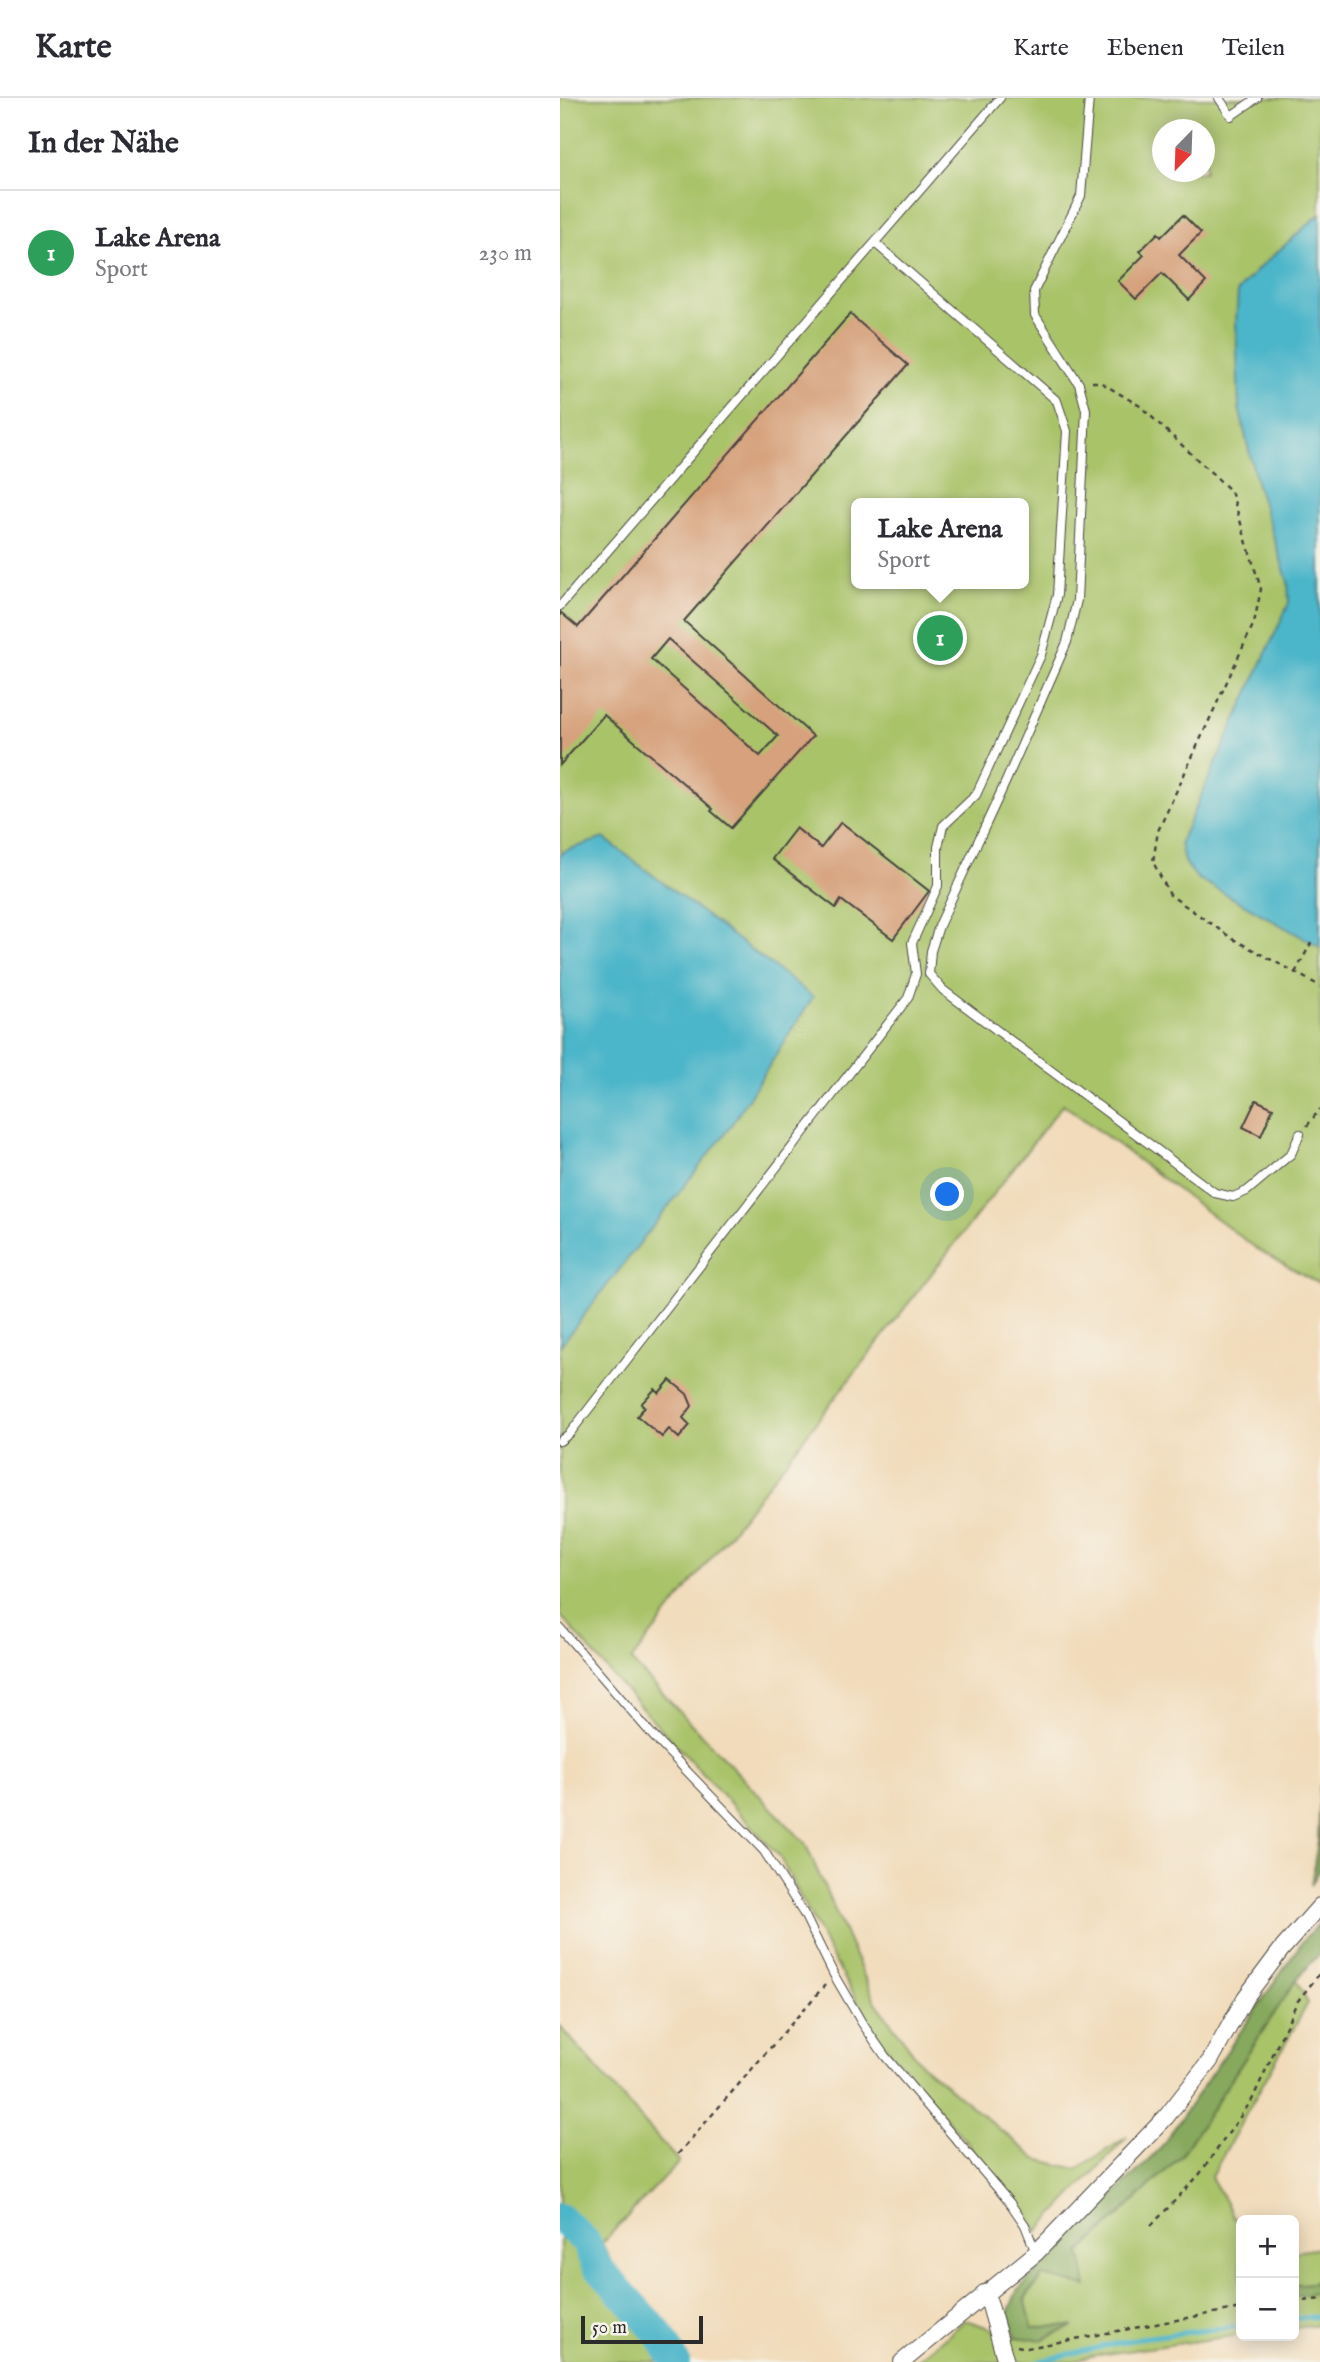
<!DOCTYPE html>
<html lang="de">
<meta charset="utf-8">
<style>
:root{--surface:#fff;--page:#f7f7f7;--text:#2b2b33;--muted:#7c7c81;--line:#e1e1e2;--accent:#1f6fb2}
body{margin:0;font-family:"IM FELL English",serif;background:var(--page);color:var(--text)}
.controls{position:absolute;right:21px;bottom:21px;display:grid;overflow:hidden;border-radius:10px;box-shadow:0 4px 18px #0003}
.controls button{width:63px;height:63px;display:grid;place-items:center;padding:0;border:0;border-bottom:2px solid var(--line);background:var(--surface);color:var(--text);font:35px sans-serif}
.compass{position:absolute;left:592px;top:21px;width:63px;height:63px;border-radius:50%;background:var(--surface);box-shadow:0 4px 18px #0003;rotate:203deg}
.scale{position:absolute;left:21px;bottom:18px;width:122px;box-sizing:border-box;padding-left:7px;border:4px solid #2b2b2b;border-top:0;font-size:19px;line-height:24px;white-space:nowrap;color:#2b2b2b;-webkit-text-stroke:5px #f7f3e8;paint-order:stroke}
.you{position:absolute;left:388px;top:1097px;width:24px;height:24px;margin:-18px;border:5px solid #fff;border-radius:50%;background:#1a73e8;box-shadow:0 0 0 10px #1a73e833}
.badge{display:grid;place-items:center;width:46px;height:46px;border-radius:50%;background:var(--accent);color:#fff;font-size:23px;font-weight:700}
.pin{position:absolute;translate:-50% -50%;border:4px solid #fff;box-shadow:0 2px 7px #0006}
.popup{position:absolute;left:291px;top:400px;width:178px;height:91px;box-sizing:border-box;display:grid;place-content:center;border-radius:10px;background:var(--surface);filter:drop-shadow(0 2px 5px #0005);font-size:23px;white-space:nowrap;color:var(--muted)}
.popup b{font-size:26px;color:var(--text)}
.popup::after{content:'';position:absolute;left:50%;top:100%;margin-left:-14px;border:14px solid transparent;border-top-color:var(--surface)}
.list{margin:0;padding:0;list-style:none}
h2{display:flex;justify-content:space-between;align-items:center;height:91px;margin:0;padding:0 28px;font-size:30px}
h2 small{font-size:23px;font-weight:400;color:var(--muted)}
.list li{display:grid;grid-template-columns:46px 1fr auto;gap:21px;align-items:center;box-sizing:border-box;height:126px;padding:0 28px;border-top:2px solid var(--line)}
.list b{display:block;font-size:26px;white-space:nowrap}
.list p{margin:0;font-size:23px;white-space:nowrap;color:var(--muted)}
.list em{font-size:23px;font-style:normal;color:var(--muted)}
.map{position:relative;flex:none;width:760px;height:2264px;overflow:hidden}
header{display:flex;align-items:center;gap:42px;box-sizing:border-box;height:98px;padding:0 35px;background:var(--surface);border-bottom:2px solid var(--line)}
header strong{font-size:33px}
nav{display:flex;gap:38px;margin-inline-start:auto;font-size:24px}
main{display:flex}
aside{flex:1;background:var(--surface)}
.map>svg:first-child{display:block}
</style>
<header>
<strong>Karte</strong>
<nav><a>Karte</a><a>Ebenen</a><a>Teilen</a></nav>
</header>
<main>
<aside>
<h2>In der Nähe<small></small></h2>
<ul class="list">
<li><span class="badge" style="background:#2e9e5b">1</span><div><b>Lake Arena</b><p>Sport</p></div><em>230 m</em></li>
</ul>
</aside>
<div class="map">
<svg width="760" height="2264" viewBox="0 0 760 2264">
<rect width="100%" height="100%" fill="#f7f3e8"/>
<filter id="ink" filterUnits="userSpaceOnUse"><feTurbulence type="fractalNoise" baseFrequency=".0143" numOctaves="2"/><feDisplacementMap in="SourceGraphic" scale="14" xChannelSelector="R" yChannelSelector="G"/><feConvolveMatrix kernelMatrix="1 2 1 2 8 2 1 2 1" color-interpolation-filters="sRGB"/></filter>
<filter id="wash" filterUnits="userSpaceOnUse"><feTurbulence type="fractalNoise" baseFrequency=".00686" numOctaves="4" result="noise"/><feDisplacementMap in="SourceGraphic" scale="28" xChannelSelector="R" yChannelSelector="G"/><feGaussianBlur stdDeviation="1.57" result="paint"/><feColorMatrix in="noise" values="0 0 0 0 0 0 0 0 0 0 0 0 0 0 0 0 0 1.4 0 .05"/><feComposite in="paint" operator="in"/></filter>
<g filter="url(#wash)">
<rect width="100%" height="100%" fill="#f1dbba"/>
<path fill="#a9c369" stroke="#6a774a" stroke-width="2" fill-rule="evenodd" d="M0,0H760V1186L697,1151L503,1006L71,1563L245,1745L315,1903L363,1968L476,2061L517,2071L567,2039L477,2134L446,2091L321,1943L271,1857L219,1758L56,1582L0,1517ZM603,32H645V74H603ZM296,405H464V486H296Z
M736,1882L748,1905L651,2079L681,2131V2237L531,2258L512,2264H355L406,2222L455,2239L512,2228L472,2229L465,2201L482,2178L520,2155L621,2058Z
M0,1928L119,2064L42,2145L53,2168L127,2264H0Z
M760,2150V2184L734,2187V2154Z
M760,2195V2227L734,2230V2198Z"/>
<path fill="#86a95d" stroke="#586a44" stroke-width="2" d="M760,1687V1771L751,1787L758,1742Z
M760,1825V1855L736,1882L621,2058L520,2154L527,2188L482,2178L465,2200L472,2229L514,2228L481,2242L455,2239L448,2215L457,2193L599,2052L745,1840Z
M760,2184V2195L734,2198V2187Z"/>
<path fill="#4bb5c9" stroke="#3b707a" stroke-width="2" d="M760,116V849L637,780L624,764L620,744L729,505L728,484L697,387L679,310L676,224L678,193L699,170Z
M44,740L253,899L170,1029L0,1248V757L4,753Z"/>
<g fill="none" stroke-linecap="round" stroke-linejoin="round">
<path stroke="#4bb5c9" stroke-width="5" d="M734,2221L760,2218
M476,2264L580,2240L681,2228"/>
<path stroke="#4bb5c9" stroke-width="30" d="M0,2120L26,2144L36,2167L100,2237L115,2264"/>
</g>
<g id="blocks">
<path fill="#d6a17c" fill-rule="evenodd" d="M623,117L641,135L619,157L646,184L629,202L602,175L576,201L558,183L584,157L580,153L598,135L601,139Z
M290,216L348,267L124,523L253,638L171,730L151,713L153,711L44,617L0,667V514L18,529ZM108,541L218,638L200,658L91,561Z
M281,724L369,793L333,841L281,802L276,810L212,761L236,730L261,750Z
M696,1002L713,1010L701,1038L683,1029Z
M110,1282L127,1296L132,1308L123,1320L130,1327L119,1340L109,1331L102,1339L77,1318L85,1309L81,1306L95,1291L99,1295Z"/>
</g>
</g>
<g filter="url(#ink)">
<use href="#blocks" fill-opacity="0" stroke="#494540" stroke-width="2"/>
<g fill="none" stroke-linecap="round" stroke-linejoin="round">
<g stroke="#494540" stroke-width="10">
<path id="service" d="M529,0L521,98L474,193L475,217L519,286L526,312L517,502L507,544L446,683L379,828L371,853L369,876L383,892L655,1095L673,1099L687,1093L731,1056L740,1036
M659,0L671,18L697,0
M0,508L440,0
M0,1343L10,1335L348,900L356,876L352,845L378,788V749L383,728L416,697L481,557L497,497L507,333L497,303L315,145
M0,1530L94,1639L204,1753L244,1816L274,1877L302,1925L325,1958L450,2105L465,2127L476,2155"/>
</g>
<g stroke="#494540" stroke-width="18">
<path id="minor" d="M424,2195L429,2204L446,2264
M342,2264L476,2155L606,2019L650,1963L685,1900L721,1852L760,1808"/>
</g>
<path stroke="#494540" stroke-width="2.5" stroke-dasharray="5 5" stroke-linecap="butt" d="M532,284H540L580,308L671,393L701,491L694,525L598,733L593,764L610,797L673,841L760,888
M735,875L751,845
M747,1028L760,1011
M118,2056L265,1887
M591,2128L639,2077L692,2002L737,1904L760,1875
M734,2204L760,2201
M457,2248L467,2250L681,2210"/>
<use href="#service" stroke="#fff" stroke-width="8"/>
<use href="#minor" stroke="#fff" stroke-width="16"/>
</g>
</g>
</svg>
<div class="controls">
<button>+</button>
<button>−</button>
</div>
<svg class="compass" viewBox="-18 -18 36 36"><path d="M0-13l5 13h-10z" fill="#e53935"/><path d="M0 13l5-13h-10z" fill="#7c7c81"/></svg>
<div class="scale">50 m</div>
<div class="you"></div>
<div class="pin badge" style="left:380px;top:540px;background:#2e9e5b">1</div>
<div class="popup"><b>Lake Arena</b>Sport</div>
</div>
</main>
